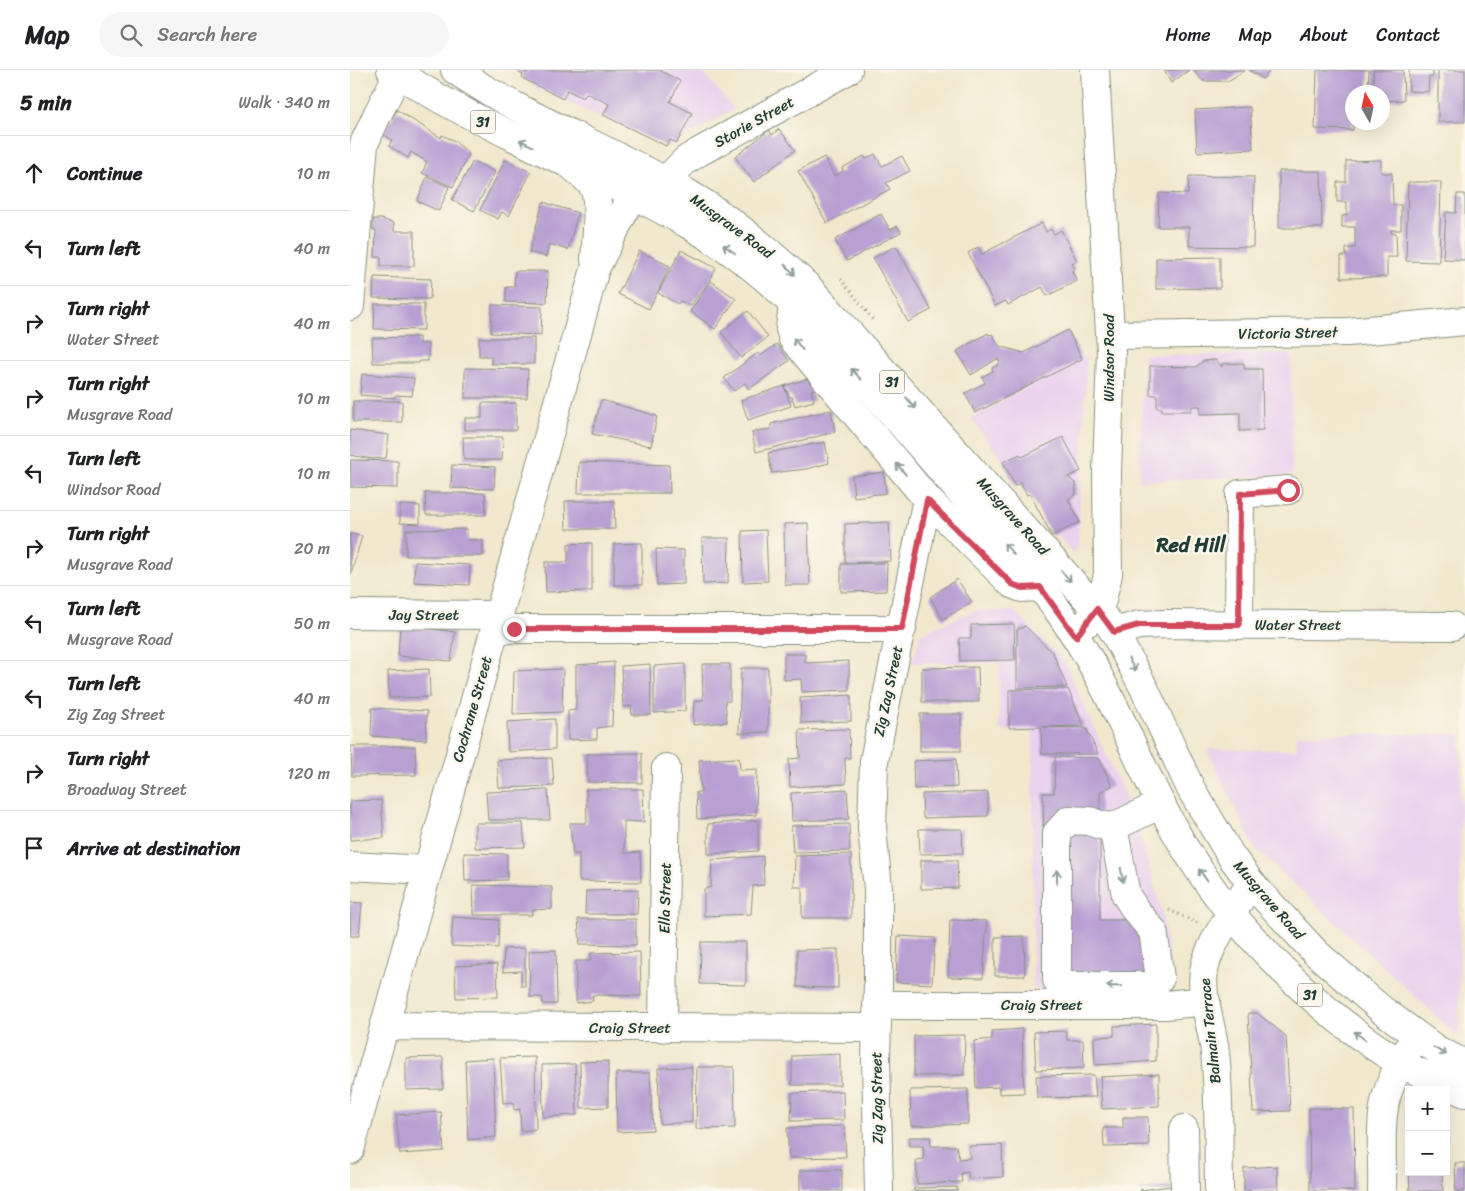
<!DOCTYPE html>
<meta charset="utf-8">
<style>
:root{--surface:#fff;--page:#f6f6f6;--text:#202124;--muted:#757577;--line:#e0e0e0}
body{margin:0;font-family:Sriracha,sans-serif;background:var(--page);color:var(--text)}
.controls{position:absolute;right:15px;bottom:15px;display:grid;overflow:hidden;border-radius:0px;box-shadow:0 5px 20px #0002}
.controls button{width:45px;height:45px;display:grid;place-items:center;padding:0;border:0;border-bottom:1px solid var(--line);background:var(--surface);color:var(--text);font:25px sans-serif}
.compass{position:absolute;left:995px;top:15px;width:45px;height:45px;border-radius:50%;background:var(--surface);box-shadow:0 5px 20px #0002;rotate:351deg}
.stop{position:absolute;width:15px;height:15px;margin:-11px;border:4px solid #d1495b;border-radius:50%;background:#fff}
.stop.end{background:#d1495b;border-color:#fff;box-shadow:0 1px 5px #0008}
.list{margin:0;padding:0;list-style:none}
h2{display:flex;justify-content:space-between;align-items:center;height:65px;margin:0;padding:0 20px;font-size:21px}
h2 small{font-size:16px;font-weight:400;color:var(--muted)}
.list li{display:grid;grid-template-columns:32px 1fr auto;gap:15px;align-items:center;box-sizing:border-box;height:75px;padding:0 20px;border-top:1px solid var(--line)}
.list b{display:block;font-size:19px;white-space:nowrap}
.list p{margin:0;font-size:16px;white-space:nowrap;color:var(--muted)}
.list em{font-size:16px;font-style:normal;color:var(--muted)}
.icon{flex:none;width:28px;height:28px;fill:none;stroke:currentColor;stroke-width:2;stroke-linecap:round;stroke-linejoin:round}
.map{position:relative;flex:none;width:1115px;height:1121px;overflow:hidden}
header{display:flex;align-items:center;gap:30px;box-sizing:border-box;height:70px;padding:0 25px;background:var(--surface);border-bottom:1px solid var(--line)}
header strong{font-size:24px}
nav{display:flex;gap:28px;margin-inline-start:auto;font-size:18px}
.search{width:350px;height:45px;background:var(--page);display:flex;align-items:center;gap:12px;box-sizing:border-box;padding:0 18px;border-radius:28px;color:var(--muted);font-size:19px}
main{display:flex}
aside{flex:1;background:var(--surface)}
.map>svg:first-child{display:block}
</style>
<header>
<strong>Map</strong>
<div class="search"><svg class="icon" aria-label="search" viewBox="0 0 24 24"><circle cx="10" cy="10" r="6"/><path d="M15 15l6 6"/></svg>Search here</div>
<nav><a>Home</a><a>Map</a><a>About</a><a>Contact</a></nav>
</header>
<main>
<aside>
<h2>5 min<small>Walk · 340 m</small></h2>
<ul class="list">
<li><svg class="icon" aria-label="ahead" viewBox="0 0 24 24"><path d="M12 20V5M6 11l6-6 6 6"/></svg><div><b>Continue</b></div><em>10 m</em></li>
<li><svg class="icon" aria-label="left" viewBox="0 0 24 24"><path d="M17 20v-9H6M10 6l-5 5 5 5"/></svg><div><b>Turn left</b></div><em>40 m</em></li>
<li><svg class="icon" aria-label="right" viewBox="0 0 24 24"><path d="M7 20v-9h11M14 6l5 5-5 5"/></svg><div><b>Turn right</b><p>Water Street</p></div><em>40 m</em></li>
<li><svg class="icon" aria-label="right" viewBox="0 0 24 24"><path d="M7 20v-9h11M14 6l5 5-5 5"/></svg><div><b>Turn right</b><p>Musgrave Road</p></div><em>10 m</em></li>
<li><svg class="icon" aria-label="left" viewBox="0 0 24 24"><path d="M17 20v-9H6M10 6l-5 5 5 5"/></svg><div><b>Turn left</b><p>Windsor Road</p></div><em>10 m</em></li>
<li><svg class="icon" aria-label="right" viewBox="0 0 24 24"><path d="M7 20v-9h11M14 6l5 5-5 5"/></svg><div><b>Turn right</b><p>Musgrave Road</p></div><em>20 m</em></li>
<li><svg class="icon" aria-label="left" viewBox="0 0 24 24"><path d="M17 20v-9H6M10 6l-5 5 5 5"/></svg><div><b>Turn left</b><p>Musgrave Road</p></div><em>50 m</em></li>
<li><svg class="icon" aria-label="left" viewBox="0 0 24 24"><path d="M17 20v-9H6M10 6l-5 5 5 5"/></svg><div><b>Turn left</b><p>Zig Zag Street</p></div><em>40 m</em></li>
<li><svg class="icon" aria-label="right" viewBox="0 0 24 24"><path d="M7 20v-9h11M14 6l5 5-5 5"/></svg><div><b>Turn right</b><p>Broadway Street</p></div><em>120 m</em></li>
<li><svg class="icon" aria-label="arrive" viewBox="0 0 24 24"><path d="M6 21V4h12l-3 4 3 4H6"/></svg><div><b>Arrive at destination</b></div></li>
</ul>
</aside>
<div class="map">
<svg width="1115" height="1121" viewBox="0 0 1115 1121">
<rect width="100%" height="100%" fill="#fbf7ec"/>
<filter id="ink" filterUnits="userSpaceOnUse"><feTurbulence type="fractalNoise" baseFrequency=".02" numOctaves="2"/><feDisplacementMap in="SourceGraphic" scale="10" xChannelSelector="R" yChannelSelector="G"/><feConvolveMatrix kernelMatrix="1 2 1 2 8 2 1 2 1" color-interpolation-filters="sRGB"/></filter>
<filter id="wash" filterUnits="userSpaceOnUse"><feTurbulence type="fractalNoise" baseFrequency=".0096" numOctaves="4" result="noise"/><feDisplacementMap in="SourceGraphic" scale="20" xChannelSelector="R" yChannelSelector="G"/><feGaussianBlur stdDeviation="1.12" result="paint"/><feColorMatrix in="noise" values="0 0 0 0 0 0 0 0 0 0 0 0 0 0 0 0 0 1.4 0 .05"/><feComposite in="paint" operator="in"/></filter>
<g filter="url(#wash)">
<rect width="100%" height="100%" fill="#f1e8cd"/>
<path fill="#e9d2ed" d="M168,0H351L384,39L318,77L188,19Z
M941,284L942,405L789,411L794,285Z
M737,286L728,470L727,477L722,483L621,348Z
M623,541H664L713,590L784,746L812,842L822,908V922L683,919V661L649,660V593H562L571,564Z
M947,664H1111L1109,967L904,777L857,679L947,680Z"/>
<g id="blocks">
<path fill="#b8a0d3" d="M169,0L178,3L179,0H312L311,1L330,11L320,32L342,43L327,73L320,70L316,76L253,45L259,34L236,23L233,28L217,20L213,29L172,8L173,5L168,2Z
M814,0H839L821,13Z
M843,0H895L878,11H853Z
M899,0H920L913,9Z
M967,0H1019L1018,22H1002L1003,60L965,59Z
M1023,0H1053L1054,30L1032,31V22H1024Z
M1059,0H1083V7H1079L1078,22L1059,21Z
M1088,0H1115V52H1088Z
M900,37L903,79L847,82L845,40Z
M47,40L91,68L92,65L105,71L119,84L103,117L72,103L77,92L61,82L58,88L39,76L42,70L33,64Z
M429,59L445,80L404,112L385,87L419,60L422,65Z
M525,84L532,96L552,86L560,101L536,113L540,119L477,153L448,101L474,87L484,106L493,101L492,98L514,86L516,89Z
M155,90L181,102L159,146L152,142L148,149L130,140Z
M1031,90V103H1042L1043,135H1051V160H1041V163H1046L1047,187H1037V207L991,208V186H996V178H1005V157H992V146L997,145V132H987V112H996V91Z
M123,91L145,102L124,141L102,130Z
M929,101H971L972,158H929Z
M839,106L904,107L903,177L839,176V157H808L809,123L838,124Z
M77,107L99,117L89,141L67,131Z
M1058,112H1091L1089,192L1056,191Z
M1107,124H1115V190L1093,189L1096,142L1106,143Z
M193,132L228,143L218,180L199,174L196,187L179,182Z
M531,144L540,160L547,156L551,162L497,191L485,170Z
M23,149H31L44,153V161H64V196H31V187H25L26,160H23Z
M692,153L696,162L701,159L704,164L711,160L727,191L722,193L725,199L722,201L727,211L697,226L692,217L658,235L656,231L645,236L618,183L628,177L632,184Z
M546,176L581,240L558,252L523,188Z
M331,180L366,198L360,211L340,236L330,231L328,234L308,223Z
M289,181L320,196L299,239L268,224Z
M870,187V218L806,219V188Z
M165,201H198L197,233L156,232V217H164Z
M24,207L81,209L80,229L23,228Z
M361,211L386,229L365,259L340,241Z
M25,234H74V260L24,259Z
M142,235L192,237L191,265L141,263Z
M398,241L418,267L391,288L371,262Z
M718,260L732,289L625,343L615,323L635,313L632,307L643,301L642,298L648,295L650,291L647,289L621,305L607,281L638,263L639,265L642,264L649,276L674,283Z
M69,267V274H78V291H69V293H23L22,268Z
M129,268H184V294H141V286H129Z
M427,274L439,291L399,319L395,313L384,321L374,308L408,283L410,286Z
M866,290L872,297V294L894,293V299H912L913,360L890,361V343L850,344V336H842L841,341H812V338H807V325H800V296L846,297L853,291Z
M115,298L178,299L177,328H115Z
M12,304L64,308L62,326L45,325V328L10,325Z
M457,309L465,319L461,320L464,331L445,336L442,327H440L434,316L441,336L398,350L391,330L434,316Z
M251,330L307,346L301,376L242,364Z
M3,331H52V352H3Z
M132,333H166V360H115V348H132Z
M481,340L485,362L406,382L402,362L421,359V354Z
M0,360L39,365L36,388L22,389L0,385Z
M113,367H153L152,390H114Z
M713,367L731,401L718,407L726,414V424L718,429L730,452L702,466L680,424L677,425L670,413L665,416L653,392L670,384L672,387Z
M475,372L479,393L456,399L422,403L418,383Z
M0,390L48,391V418L0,417Z
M229,392L319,395L320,423H228Z
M102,395L145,397L144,419L101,418Z
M534,402L536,423L504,427L502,406Z
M75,423H135L136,445H76Z
M215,431H264L265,459H216Z
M50,435L70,436V454L50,453Z
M539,452L541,491L495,493V454Z
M458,453L460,515H435L434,454Z
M117,459V470H133V486H56V460Z
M416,460L418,511L393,512L392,461Z
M0,464L12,466L1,504H0Z
M352,468H379L378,513L353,514Z
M242,473V521L196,522L195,492H218V474Z
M292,473V515H264V474Z
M306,479L334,480V514L307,515Z
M65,492L120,495L119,515L64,512Z
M537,493L536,521L491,522V494Z
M607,509L622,532L593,549L580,527Z
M664,554L665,590L610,591L609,568H621V555Z
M50,555L105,562L101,591L48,586Z
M675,556L703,583L717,617L667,618V560Z
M434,584H455V593L499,591V620L452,622L451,609L434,610Z
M264,592L262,656L247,658V669L218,670V641L226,640V595Z
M300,594L301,645H282L281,636L273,637L271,596Z
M335,594V641L304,643V596Z
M352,594H380V631H375L377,652L343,655L344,631L353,630Z
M628,597L629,632H572V598Z
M391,598H418V662L389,663Z
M79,599L80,627L39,628L38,601Z
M213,599L212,642L163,644L164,601Z
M718,619L734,656L693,657L736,658L748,684H692L691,657L659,658V620Z
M501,625V651L451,653L450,628Z
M22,638L77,641L76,670L21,666Z
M570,644H611V681H570Z
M205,649V679L158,682L157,652Z
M499,659L500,688H495L496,714L440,717L439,689L450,688L449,660Z
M1,676H65L66,705L2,706Z
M292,683V713L238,712L237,684Z
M705,687L749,688L762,716L750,722V850H799L800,908L699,906L694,815L693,723H704Z
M202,688L204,716L149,718L147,690Z
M389,688L390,700L407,699L406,745L347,749L346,722H351L349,690Z
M606,689L607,717L564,719L563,691Z
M236,719H293L294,752L274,751V783L290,782L291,812L229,811V784H223L220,753H237Z
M497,719L499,749L442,751L441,723Z
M198,720L200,750H138L136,722Z
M638,722V746L573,748L572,724Z
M31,730L34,768L0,770V731Z
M408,750V781L358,784V754Z
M125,753H173L175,777L125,778Z
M499,754L500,781L443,782L441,756Z
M569,759H612L613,783L570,784Z
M114,783L157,784V810L115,811Z
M501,784V848H452V817H444L445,786Z
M413,786L414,815L403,816L401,844L354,846V819L361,817L362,790Z
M571,790H607L608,818L571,819Z
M123,815L202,817V839L182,840V845H124Z
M288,820L287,844H235L236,821Z
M0,832L12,833L9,866H0Z
M103,847L149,850L148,878L101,876Z
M228,849H286V875L230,874Z
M600,850L637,851L633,908L598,907Z
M548,866L585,868L582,914L546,912Z
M674,866L675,906H645V867Z
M351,872H396V915L350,914Z
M175,878V916H171V901L153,902L154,879Z
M488,879V918L447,917V880Z
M206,880L207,934H193L192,927H180L179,881Z
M290,882L291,926L242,925L243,931L226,933V891H240L241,883Z
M147,894L148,927L106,928L105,896Z
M898,943H907L936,966L940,1041L903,1042Z
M806,954V991L745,995L744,967L764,966V956Z
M672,959L674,1023L649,1024V1017L626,1018L624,971L642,969V961Z
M716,961L717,970H733L734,998L686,1000L684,962Z
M615,965L614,1005L564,1006V966Z
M490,984V1015H442V986Z
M93,987V1019L56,1020V988Z
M185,987L186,1059L171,1061L170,1039L164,1040L163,1032L153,1033L150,988Z
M143,988L146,1067L118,1070L115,990Z
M258,991V1037L231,1038L230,992Z
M225,994L227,1045L193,1047L192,995Z
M342,997V1052L310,1054L308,998Z
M347,997H384L385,1058L346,1059Z
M266,1003H300L303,1060L267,1062Z
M809,1004V1036L752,1039L750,1007Z
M744,1005L746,1027L687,1028L686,1006Z
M618,1019V1054L561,1056L560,1020Z
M493,1021L494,1050L441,1051L442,1023Z
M959,1038L1004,1039L1005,1121H960Z
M91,1042L94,1081L50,1084L46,1045Z
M773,1047H798L799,1076L754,1077L753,1058H773Z
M494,1056L496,1087L439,1088L437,1058Z
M559,1067H580L581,1076H606L609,1089L620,1088L618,1076L652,1075L653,1107L619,1109L618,1102L611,1103L612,1112L567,1114L566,1090L574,1089L573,1076H559Z
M1105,1093H1115V1121H1106Z
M927,1096L928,1120L894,1121V1098Z
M450,1100H492V1121H450Z
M1059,1102H1092L1093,1121H1060Z
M822,1116V1121H790V1120Z
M607,1117V1121H564V1118Z"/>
</g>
</g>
<g filter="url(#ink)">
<use href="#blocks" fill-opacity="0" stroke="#889280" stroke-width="1"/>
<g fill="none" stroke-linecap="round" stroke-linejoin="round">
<g stroke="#889280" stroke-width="30">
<path id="minor" d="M220,94C227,101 237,108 243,116C251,129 246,173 245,190
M315,111L336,90L349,82L498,0
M443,234L440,259L443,269L577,429L662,514L672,518L690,517
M0,236L14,74L28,43L48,4
M761,265L998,262L1115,251
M0,544L149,545
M889,555L890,424L938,420
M145,559H552
M764,562L789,555L813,554L1102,556
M763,757L776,825L786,841L803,861L810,908L803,916H710L707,910V763L719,750L739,751L750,755L763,757L811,734
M0,796L77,800
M527,935H816L856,931
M34,956L526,958
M313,958L316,698
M834,1059L835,1121
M0,1080L245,199L283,124
M529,1121L526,989L528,914V819L522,758L524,691L577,429
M869,1121C868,1075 870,1029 865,983C863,957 848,922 855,896C861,870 886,837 901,813
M1032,1121C1033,1093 1029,1054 1036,1028C1042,1006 1054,986 1066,966"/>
</g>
<g stroke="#889280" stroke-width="30">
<path id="major" d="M41,0C59,10 76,21 94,31C123,47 152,61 182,76C274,121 370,159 442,233C499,291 551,354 605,416C644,462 687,507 720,558C763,622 788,695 825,761C864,831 918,890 978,941C1001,960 1026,979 1053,994C1073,1005 1094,1014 1115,1023
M105,0C178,50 262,79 337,123C382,149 420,182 458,217L757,551L764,562L793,616L841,719L881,786L901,813L966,883L1031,939L1087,980L1115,994
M738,552L752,530L758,504L757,403L761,281L745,0"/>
</g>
<path stroke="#889280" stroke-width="3" stroke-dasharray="1 4" stroke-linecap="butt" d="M491,209L523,250
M819,840L847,853"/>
<use href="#minor" stroke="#fff" stroke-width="28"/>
<use href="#major" stroke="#fff" stroke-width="28"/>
</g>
<defs><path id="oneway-shaft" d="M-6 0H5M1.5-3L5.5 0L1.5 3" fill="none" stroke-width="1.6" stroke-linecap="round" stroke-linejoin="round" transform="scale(1.25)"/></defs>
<g stroke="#8f9e9a">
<use href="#oneway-shaft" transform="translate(176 73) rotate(-154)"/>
<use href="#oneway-shaft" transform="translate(379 179) rotate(-145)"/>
<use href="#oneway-shaft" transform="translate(440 200) rotate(44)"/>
<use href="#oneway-shaft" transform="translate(448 274) rotate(-128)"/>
<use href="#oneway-shaft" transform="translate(506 304) rotate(-132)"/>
<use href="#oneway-shaft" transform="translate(561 333) rotate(48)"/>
<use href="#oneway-shaft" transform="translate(551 399) rotate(-130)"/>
<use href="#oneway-shaft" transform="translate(659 479) rotate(-131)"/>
<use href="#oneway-shaft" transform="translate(716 506) rotate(48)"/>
<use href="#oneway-shaft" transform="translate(782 595) rotate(62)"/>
<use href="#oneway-shaft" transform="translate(772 805) rotate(80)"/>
<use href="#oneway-shaft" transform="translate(853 805) rotate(-125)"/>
<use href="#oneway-shaft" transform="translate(707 807) rotate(-90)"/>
<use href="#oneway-shaft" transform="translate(764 916) rotate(-179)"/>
<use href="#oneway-shaft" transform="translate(1010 966) rotate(-143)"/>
<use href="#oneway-shaft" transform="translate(1090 981) rotate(29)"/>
</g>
</g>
<g fill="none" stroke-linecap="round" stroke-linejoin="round" filter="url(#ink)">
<path stroke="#d1495b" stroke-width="6" d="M164,559H552L577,430L662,514L672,518L690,517L726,567L747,539L764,562L789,555H889L890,424L938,420"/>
</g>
<g text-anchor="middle" stroke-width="5" stroke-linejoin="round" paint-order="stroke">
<g fill="#fbf7ec" stroke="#61756b" stroke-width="1">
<rect x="120.5" y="40.5" width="25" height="23" rx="4"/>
<rect x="529.5" y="300.5" width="25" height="23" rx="4"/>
<rect x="947.5" y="913.5" width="25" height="23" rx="4"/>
</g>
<g font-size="14" font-weight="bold" fill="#1f3d34">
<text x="133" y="57">31</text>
<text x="542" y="317">31</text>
<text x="960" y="930">31</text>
</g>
<g font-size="15" fill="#1f3d34" stroke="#fbf7ec">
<text transform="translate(404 52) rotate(-29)" y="5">Storie Street</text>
<text transform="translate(382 156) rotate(36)" y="5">Musgrave Road</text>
<text transform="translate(938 263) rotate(-1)" y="5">Victoria Street</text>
<text transform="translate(759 288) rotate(-90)" y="5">Windsor Road</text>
<text transform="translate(663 446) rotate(48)" y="5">Musgrave Road</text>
<text x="74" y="550">Jay Street</text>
<text x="948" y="560">Water Street</text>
<text transform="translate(538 621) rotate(-78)" y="5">Zig Zag Street</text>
<text transform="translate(122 639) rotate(-74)" y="5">Cochrane Street</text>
<text transform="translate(315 828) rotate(-89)" y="5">Ella Street</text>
<text transform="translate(919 830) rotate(49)" y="5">Musgrave Road</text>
<text x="692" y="940">Craig Street</text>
<text x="280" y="963">Craig Street</text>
<text transform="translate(860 961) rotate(-96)" y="5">Balmain Terrace</text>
<text transform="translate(527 1028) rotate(-91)" y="5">Zig Zag Street</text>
</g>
<g font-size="20" font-weight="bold" fill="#1f3d34" stroke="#fbf7ec">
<text x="841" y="482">Red Hill</text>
</g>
</g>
</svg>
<div class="controls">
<button>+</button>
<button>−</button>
</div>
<svg class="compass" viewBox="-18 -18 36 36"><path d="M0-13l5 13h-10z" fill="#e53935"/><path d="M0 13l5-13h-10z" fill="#757577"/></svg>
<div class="stop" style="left:938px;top:420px"></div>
<div class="stop end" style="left:164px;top:559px"></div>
</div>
</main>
